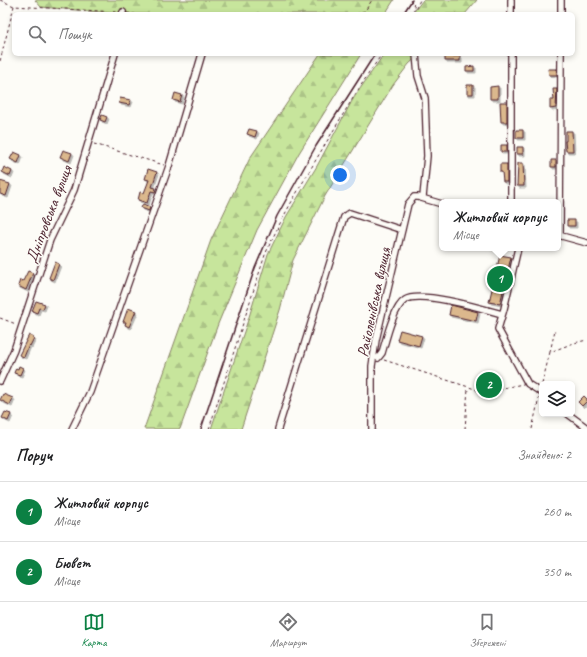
<!DOCTYPE html>
<html lang="uk">
<meta charset="utf-8">
<style>
:root{--surface:#fff;--page:#f2f2f2;--text:#202124;--muted:#757577;--line:#e0e0e0;--accent:#0b8043}
body{margin:0;font-family:Caveat,sans-serif;background:var(--page);color:var(--text)}
.controls{position:absolute;right:12px;bottom:12px;display:grid;overflow:hidden;border-radius:6px;box-shadow:0 2px 6px #0003}
.controls button{width:36px;height:36px;display:grid;place-items:center;padding:0;border:0;border-bottom:1px solid var(--line);background:var(--surface);color:var(--text);font:20px sans-serif}
.you{position:absolute;left:340px;top:175px;width:14px;height:14px;margin:-10px;border:3px solid #fff;border-radius:50%;background:#1a73e8;box-shadow:0 0 0 6px #1a73e833}
.badge{display:grid;place-items:center;width:26px;height:26px;border-radius:50%;background:var(--accent);color:#fff;font-size:13px;font-weight:700}
.pin{position:absolute;translate:-50% -50%;border:2px solid #fff;box-shadow:0 1px 4px #0006}
.popup{position:absolute;left:439px;top:199px;width:122px;height:52px;box-sizing:border-box;display:grid;place-content:center;border-radius:6px;background:var(--surface);filter:drop-shadow(0 1px 3px #0005);font-size:13px;white-space:nowrap;color:var(--muted)}
.popup b{font-size:15px;color:var(--text)}
.popup::after{content:'';position:absolute;left:50%;top:100%;margin-left:-8px;border:8px solid transparent;border-top-color:var(--surface)}
.list{margin:0;padding:0;list-style:none}
h2{display:flex;justify-content:space-between;align-items:center;height:52px;margin:0;padding:0 16px;font-size:17px}
h2 small{font-size:13px;font-weight:400;color:var(--muted)}
.list li{display:grid;grid-template-columns:26px 1fr auto;gap:12px;align-items:center;box-sizing:border-box;height:60px;padding:0 16px;border-top:1px solid var(--line)}
.list b{display:block;font-size:15px;white-space:nowrap}
.list p{margin:0;font-size:13px;white-space:nowrap;color:var(--muted)}
.list em{font-size:13px;font-style:normal;color:var(--muted)}
.icon{flex:none;width:22px;height:22px;fill:none;stroke:currentColor;stroke-width:2;stroke-linecap:round;stroke-linejoin:round}
.map{position:relative;flex:none;width:587px;height:429px;overflow:hidden}
.search{position:absolute;background:var(--surface);box-shadow:0 2px 6px #0003;left:12px;right:12px;top:12px;height:44px;display:flex;align-items:center;gap:10px;box-sizing:border-box;padding:0 14px;border-radius:6px;color:var(--muted);font-size:15px}
.sheet{height:172px;background:var(--surface)}
nav{display:flex;justify-content:space-around;align-items:center;box-sizing:border-box;height:56px;border-top:1px solid var(--line);background:var(--surface);font-size:11px;color:var(--muted)}
nav a{display:grid;justify-items:center;gap:2px}
nav .on{color:var(--accent)}
.map>svg:first-child{display:block}
</style>
<div class="map">
<svg width="587" height="429" viewBox="0 0 587 429">
<defs>
<pattern id="forest-firs" width="22" height="20" patternUnits="userSpaceOnUse"><rect width="22" height="20" fill="#c7e59c"/><path d="M5 1l3.5 6h-7zM16 11l3.5 6h-7z" fill="#acc487"/></pattern>
<filter id="shadow"><feDropShadow dx="2" dy="2" stdDeviation="0" flood-color="#0004"/></filter>
</defs>
<rect width="100%" height="100%" fill="#fdfcf7"/>
<filter id="ink" filterUnits="userSpaceOnUse"><feTurbulence type="fractalNoise" baseFrequency=".025" numOctaves="2"/><feDisplacementMap in="SourceGraphic" scale="8" xChannelSelector="R" yChannelSelector="G"/><feConvolveMatrix kernelMatrix="1 2 1 2 8 2 1 2 1" color-interpolation-filters="sRGB"/></filter>
<g filter="url(#ink)">
<path fill="url(#forest-firs)" stroke="#888264" d="M35,0H394L385,14H123L41,7Z
M423,0H477L465,14H412Z
M320,54H361L299,153L257,230L218,324L180,429H144L211,240L250,158Z
M384,54H420L409,64L393,85L325,196L293,260L280,310L241,429H211L249,317L268,254L286,217L317,166L353,99Z"/>
<path fill="#dbb88d" stroke="#4a1f2b" filter="url(#shadow)" d="M445,56H460V61H445Z
M474,66V71H466V67Z
M548,69H557V75H549Z
M467,85H473V94H467Z
M498,86V99H490V87Z
M553,89H557L556,108L550,109V100H554Z
M175,93L182,95L180,102L173,100Z
M120,98L131,100L129,105L119,103Z
M500,102H507V122H501Z
M102,115L107,117L105,122L100,120Z
M249,129L257,131L255,137L247,134Z
M516,130H523V138H516Z
M566,131H572L573,151H566L565,141H566Z
M501,145H507V152H501Z
M517,147H523V154H517Z
M63,150L72,153L69,161L60,157Z
M14,152L21,155L18,163L10,159Z
M551,160H556V167H551Z
M518,163H523L524,186H517Z
M500,164H507V182H503L502,172H500Z
M4,167L12,171L10,176L2,172Z
M148,169L157,172L152,187L156,188L155,192L151,191L147,203L138,200L140,192L144,193L149,180L145,179Z
M0,181L10,184L6,196L0,194Z
M143,204L150,207L149,211L141,208Z
M567,220H575V226H567Z
M500,255L511,257L500,304L489,302Z
M55,262L59,264L53,280L49,278Z
M28,271L33,273L26,290L18,286L20,280L23,281Z
M36,301L45,304L43,309L39,308L37,313L32,311Z
M451,305L478,312L476,321L449,315Z
M128,308L136,311L129,327L125,325L126,322H123Z
M400,330L422,336L419,346L397,340Z
M29,335L34,338L30,346L29,345L24,357L19,355Z
M19,366L23,368L20,375L14,373L16,368L18,369Z
M479 384a10 10 0 1 1 20 0a10 10 0 1 1-20 0Z
M3,394L13,398L10,405L0,400Z
M584,396L587,399V401L582,406L578,402Z
M5,412L11,414L8,421L2,418Z"/>
<g fill="none" stroke-linecap="round" stroke-linejoin="round">
<g stroke="#4a1f2b" stroke-width="8">
<path id="minor" d="M511,0V14
M122,14L123,12
M561,14V0
M416,54L418,76L425,98L427,156L423,197
M511,54V202
M558,235L587,243
M560,235L561,54
M518,248L504,309L498,329L528,384L542,393
M378,358L382,353C386,340 393,308 405,300C420,290 484,309 502,314
M0,381L14,350L50,240L74,190L115,54
M568,414L587,428
M72,429L90,392L169,166L202,54
M278,429L344,217L350,213L402,230
M372,429V366L376,340L408,204L414,197H418L442,204"/>
</g>
<path stroke="#4a1f2b" stroke-width="1" stroke-dasharray="3 3" stroke-linecap="butt" d="M0,0L14,6L116,12
M127,13L135,14
M356,14L365,11L372,0
M408,14L416,8L410,0
M413,14L420,0
M0,61L14,6
M94,144L164,165
M0,318L16,324
M550,352L555,330
M384,360L475,389L484,397H495L503,388L523,384
M542,384L550,352L574,343L587,340
M209,429L265,255C280,220 298,191 317,158C338,123 358,88 382,54
M465,429L468,388
M532,429L539,398"/>
<use href="#minor" stroke="#fdfcf7" stroke-width="5.5"/>
<path stroke="#4a1f2b" stroke-width="1.5" d="M403,14L412,0
M201,429L255,268L277,216L316,146L375,54"/>
</g>
</g>
<g text-anchor="middle" stroke-width="3" stroke-linejoin="round" paint-order="stroke">
<g font-size="16" fill="#4a1f2b" stroke="#fdfcf7">
<text transform="translate(48 214) rotate(-69)" y="6">Дніпровська вулиця</text>
<text transform="translate(373 302) rotate(-78)" y="6">Райоленівська вулиця</text>
</g>
</g>
</svg>
<div class="controls">
<button><svg class="icon" aria-label="layers" viewBox="0 0 24 24"><path d="M12 4l9 5-9 5-9-5zM3 14l9 5 9-5"/></svg></button>
</div>
<div class="you"></div>
<div class="pin badge" style="left:500px;top:279px">1</div>
<div class="popup"><b>Житловий корпус</b>Місце</div>
<div class="pin badge" style="left:489px;top:385px">2</div>
<div class="search"><svg class="icon" aria-label="search" viewBox="0 0 24 24"><circle cx="10" cy="10" r="6"/><path d="M15 15l6 6"/></svg>Пошук</div>
</div>
<section class="sheet">
<h2>Поруч<small>Знайдено: 2</small></h2>
<ul class="list">
<li><span class="badge">1</span><div><b>Житловий корпус</b><p>Місце</p></div><em>260 m</em></li>
<li><span class="badge">2</span><div><b>Бювет</b><p>Місце</p></div><em>350 m</em></li>
</ul>
</section>
<nav>
<a class="on"><svg class="icon" aria-label="map" viewBox="0 0 24 24"><path d="M3 6l6-2 6 2 6-2v14l-6 2-6-2-6 2zM9 4v14M15 6v14"/></svg>Карта</a>
<a><svg class="icon" aria-label="directions" viewBox="0 0 24 24"><path d="M12 3l9 9-9 9-9-9zM9 14v-3h6M13 9l2 2-2 2"/></svg>Маршрут</a>
<a><svg class="icon" aria-label="saved" viewBox="0 0 24 24"><path d="M7 4h10v16l-5-4-5 4z"/></svg>Збережені</a>
</nav>
